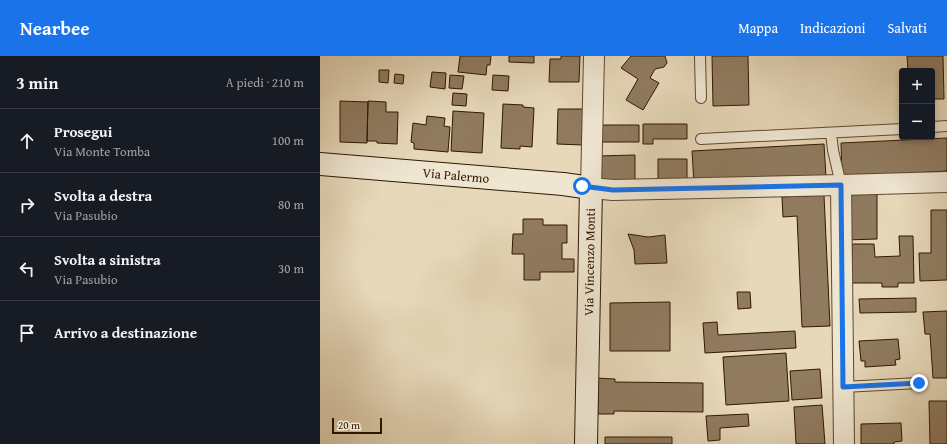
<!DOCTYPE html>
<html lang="it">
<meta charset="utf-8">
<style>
:root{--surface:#171b24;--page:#242831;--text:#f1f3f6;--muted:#9ea1a6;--line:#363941;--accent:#1a73e8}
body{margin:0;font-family:"Gentium Book Plus",serif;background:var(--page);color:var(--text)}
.controls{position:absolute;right:12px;top:12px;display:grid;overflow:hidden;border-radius:4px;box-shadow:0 2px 6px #0003}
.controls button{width:36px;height:36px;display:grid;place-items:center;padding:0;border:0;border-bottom:1px solid var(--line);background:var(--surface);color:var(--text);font:20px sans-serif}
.scale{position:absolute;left:12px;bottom:10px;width:50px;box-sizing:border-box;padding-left:4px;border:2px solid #321700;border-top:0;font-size:11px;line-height:14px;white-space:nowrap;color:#321700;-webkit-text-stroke:3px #efe6d2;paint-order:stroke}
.stop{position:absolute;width:12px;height:12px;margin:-9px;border:3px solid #1a73e8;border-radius:50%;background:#fff}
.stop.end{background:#1a73e8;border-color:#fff;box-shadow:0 1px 4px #0008}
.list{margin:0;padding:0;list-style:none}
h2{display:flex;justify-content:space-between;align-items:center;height:52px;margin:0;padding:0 16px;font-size:17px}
h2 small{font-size:13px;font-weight:400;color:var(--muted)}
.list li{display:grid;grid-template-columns:26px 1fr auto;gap:12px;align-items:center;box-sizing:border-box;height:64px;padding:0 16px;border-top:1px solid var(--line)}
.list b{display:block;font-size:15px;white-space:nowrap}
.list p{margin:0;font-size:13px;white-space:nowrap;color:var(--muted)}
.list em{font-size:13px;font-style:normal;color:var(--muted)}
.icon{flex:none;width:22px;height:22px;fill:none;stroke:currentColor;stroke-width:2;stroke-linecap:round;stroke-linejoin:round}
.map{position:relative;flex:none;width:627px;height:388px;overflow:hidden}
header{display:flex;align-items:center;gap:24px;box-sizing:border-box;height:56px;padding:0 20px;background:var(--accent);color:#fff}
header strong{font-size:19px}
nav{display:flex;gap:22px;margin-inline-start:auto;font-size:14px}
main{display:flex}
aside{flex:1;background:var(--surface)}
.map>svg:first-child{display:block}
</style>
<header>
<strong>Nearbee</strong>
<nav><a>Mappa</a><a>Indicazioni</a><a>Salvati</a></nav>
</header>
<main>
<aside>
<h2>3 min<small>A piedi · 210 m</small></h2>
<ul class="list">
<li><svg class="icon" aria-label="ahead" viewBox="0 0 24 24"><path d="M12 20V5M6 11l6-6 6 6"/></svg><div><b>Prosegui</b><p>Via Monte Tomba</p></div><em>100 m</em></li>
<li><svg class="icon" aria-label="right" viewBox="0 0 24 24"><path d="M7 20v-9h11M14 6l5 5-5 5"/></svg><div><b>Svolta a destra</b><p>Via Pasubio</p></div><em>80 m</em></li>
<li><svg class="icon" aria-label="left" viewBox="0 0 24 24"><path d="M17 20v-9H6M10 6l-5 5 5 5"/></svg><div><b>Svolta a sinistra</b><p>Via Pasubio</p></div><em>30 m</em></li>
<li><svg class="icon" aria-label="arrive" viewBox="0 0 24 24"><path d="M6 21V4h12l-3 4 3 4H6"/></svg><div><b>Arrivo a destinazione</b></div></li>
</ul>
</aside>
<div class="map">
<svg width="627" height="388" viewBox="0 0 627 388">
<rect width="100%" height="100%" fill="#e6d8b9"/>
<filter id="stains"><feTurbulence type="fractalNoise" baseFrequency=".005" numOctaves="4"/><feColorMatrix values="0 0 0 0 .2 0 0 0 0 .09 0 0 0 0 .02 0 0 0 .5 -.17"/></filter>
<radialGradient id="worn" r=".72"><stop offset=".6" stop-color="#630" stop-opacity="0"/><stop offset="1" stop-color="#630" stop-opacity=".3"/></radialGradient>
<path fill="#907b60" stroke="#321700" d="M140,0H171L170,9H167L166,19L138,16Z
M189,0H214V7L189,6Z
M241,0H260L259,26H229L230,3H241Z
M311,0H345L347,7L344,11L335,13L330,22L339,27L323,54L306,44L318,23L301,12Z
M392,0H428L429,49L393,50Z
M587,0H623L624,43H612V15H588Z
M59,14H69L68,27L59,26Z
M112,16L126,17L125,33L110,31Z
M75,18L84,19L83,28L74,27Z
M130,19L144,20L142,33L129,32Z
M173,19L189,20L188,35L172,34Z
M133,37L147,38L146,50L132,49Z
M20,45L48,46L47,87L20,86Z
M48,45L66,46V56H78L77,88L57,87V85H47Z
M183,48L203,49V51L214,52L212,91L200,90V93L181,92Z
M238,53H263V89L237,88Z
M133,55L164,57L162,97L131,95Z
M107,60L125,62L124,70L130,71L128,96L94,93V87L91,86L93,67L106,69Z
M323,68H367V83H333V88H323Z
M282,69H319V86H282Z
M627,82V115L522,121L521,87Z
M504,88L506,121L374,128L372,95Z
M315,99V127H278V100Z
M338,103H367V125H338Z
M557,134V183L526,184V145L537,135Z
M504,139L510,270L482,271L477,160L463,161L462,141Z
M611,154H627V224L600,225L599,197H611Z
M203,163H223V169H247V187H242V203H254V216H220V224H204V198H192L193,178H203Z
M308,178L328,181L345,179L347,207L315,208L314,194Z
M579,180H593L594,227H578V231H562V227H532V188H554L555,201L580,200Z
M417,236H430L431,252L418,253Z
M596,242V256L540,257L539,243Z
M350,246V295H290V247Z
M627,255V322H613L610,278H605L603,256Z
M397,266L398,279L475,275L476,292L385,297L383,267Z
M578,283L580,303L575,304L576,309L545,311V305H541L539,285Z
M466,297L469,345L406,349L403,301Z
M500,313L502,342L472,344L470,315Z
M276,322L295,323V326L383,327V356L294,355V358H275Z
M609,345H627V388H610Z
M502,349L505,388H476L474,351Z
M428,358L429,370L400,372V384L388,385L386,360Z
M581,367L582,385L574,386V388H541V368Z
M285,381H352V388H285Z"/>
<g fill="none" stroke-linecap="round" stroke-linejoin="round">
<g stroke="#5f472e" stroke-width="12">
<path id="lane" d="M380,0L381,42
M612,71L627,70
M511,77L513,94L521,129
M381,83L582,73
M523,331L599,327"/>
</g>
<g stroke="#5f472e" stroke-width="22">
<path id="street" d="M274,0L271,132L293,134L521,129L627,126
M521,129L524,388"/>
</g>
<g stroke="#321700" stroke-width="24">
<path id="secondary" d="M0,108L243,128L271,132L266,388"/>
</g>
<use href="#lane" stroke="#efe6d2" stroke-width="10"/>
<use href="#street" stroke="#efe6d2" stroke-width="20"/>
<use href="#secondary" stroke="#efe6d2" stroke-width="22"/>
</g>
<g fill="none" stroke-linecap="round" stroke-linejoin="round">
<path stroke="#1a73e8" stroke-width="5" d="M262,130L293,134L521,129L523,331L599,327"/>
</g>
<g text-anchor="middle" stroke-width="3" stroke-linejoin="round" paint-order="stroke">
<g font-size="13" fill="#321700" stroke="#efe6d2">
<text transform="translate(136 119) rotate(5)" y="5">Via Palermo</text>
<text transform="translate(269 206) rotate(-89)" y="5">Via Vincenzo Monti</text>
</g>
</g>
<rect width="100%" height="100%" filter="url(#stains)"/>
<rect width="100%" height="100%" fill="url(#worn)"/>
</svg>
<div class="controls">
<button>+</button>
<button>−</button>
</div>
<div class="scale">20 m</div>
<div class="stop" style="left:262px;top:130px"></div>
<div class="stop end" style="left:599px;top:327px"></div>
</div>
</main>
